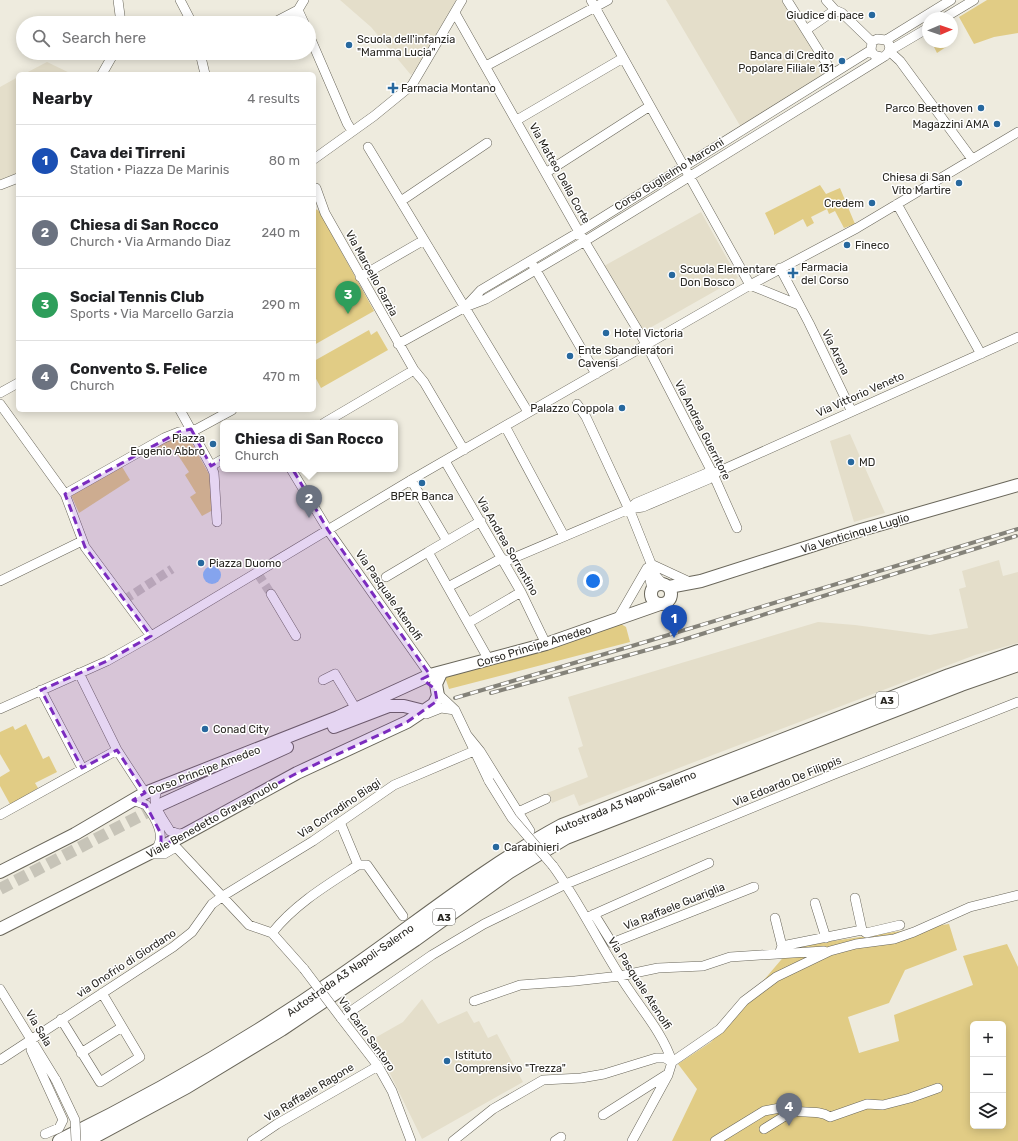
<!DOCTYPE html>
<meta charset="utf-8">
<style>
:root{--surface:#fff;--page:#f2f2f2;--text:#202124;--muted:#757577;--line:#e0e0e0;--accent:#2563eb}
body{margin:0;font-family:Rubik,sans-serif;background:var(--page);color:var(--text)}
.controls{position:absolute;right:12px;bottom:12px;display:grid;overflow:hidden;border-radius:6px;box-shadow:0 2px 10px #0003}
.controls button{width:36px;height:36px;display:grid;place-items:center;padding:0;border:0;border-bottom:1px solid var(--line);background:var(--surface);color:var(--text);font:20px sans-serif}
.compass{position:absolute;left:922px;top:12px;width:36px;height:36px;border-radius:50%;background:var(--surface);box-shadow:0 2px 10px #0003;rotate:88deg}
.you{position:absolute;left:593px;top:581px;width:14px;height:14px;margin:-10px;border:3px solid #fff;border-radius:50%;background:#1a73e8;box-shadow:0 0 0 6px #1a73e833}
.badge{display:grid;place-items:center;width:26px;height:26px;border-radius:50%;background:var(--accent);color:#fff;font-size:13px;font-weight:700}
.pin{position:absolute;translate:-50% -33px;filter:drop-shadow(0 1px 2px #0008)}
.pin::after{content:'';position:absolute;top:21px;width:14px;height:12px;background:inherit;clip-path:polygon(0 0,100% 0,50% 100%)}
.popup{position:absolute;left:220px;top:420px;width:178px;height:52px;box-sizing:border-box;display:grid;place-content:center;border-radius:6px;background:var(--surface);filter:drop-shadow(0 1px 3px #0005);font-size:13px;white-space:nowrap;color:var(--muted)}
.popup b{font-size:15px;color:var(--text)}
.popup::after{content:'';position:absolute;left:50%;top:100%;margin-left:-8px;border:8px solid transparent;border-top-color:var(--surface)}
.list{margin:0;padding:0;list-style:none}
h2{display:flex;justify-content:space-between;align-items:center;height:52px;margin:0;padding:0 16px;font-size:17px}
h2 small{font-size:13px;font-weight:400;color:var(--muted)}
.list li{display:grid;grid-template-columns:26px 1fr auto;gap:12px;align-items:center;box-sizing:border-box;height:72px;padding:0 16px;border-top:1px solid var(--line)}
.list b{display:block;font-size:15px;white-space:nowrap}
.list p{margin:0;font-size:13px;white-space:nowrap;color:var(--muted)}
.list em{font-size:13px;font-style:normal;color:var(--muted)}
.icon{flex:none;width:22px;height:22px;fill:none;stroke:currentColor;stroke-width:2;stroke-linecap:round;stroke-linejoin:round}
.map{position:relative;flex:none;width:1018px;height:1141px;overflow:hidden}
.search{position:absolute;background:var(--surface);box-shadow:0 2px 10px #0003;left:16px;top:16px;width:300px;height:44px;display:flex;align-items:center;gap:10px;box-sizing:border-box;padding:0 14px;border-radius:22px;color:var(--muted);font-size:15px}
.panel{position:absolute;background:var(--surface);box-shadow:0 2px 10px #0003;left:16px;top:72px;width:300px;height:340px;border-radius:6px}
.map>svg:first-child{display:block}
</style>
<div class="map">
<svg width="1018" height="1141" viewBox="0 0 1018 1141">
<rect width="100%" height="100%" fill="#eeebde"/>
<path fill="#e4deca" d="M340,0H456L417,67L411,75L371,27Z
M666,0H787L832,72L742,129Z
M47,62L72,74H24Z
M18,77V176L0,183V87Z
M701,212L738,278L641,333L604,266Z
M850,434L885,513L854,522L830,441Z
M999,560L1003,576L1018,572V643L975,655L579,806L574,794L552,803L547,793L588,777L578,748L583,746L568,697L818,622L855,625L930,635L968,628L959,589L966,587L962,571Z
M422,999L438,1024L467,1011L474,1023L479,1021L488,1038L497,1034L523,1082L422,1139L373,1039L403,1022Z"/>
<path fill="#e1cc85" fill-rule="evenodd" d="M987,0H1018V33L994,37L974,44L959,17Z
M943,42H948L949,45L937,53L934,47Z
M820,185L826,194L840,188L855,224L844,228L835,211L829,214L827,209L811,217L814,223L807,227L803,219L774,235V232L765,213Z
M314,208L319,211L374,311L314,345Z
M369,330L371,335L377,331L388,350L321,388L314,375V361Z
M187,434L210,476L213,510L202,516L190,497L196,493L185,475L189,472L174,449L166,454L162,448L156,453L152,447Z
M121,465L130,480L79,513L71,495Z
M621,624L626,627L630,642L449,689L445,677Z
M26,724L43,759L49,756L57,772L35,783L38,788L11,806L0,786V777L10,771L0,754V732L13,726L15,730Z
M949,924L957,950L905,970L889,1003L848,1017L859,1053L899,1041L894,1015L973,985L963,956L1007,944L1018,967V1141H672L697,1089L678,1064L711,1042L792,947ZM973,1024H1003V1126H973Z"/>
<path fill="#87c2fa" d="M203 575a9 9 0 1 1 18 0a9 9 0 1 1-18 0Z"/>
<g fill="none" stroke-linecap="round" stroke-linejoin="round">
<path stroke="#c7c4b8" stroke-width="9" stroke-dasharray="9 4.5" stroke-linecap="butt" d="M258,574L271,594
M124,600L172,569"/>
<path stroke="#c7c4b8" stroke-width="12" stroke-dasharray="12 6" stroke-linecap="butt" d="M0,889L159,806"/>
<g stroke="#69665a" stroke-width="10">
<path id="minor" d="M118,0L121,23
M180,0L192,23
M591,0L750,285
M787,0L832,72
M826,0L835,10L842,13L872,42
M298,10L304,23
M298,10L304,0
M455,13L579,232L646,344L713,474L737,528
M944,18L974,0
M273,23L298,10
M806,30L835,10
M309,35L347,123L352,131
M886,40L951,0
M889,51L900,61L972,159
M889,51L928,28
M200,53L205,74
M486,66L608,0
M102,74L114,53
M517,120L623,58
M368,147L528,412
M314,159L374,116L412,85L462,0
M547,172L650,106
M0,185L18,178
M316,188L325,213L414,370L424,382L464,450
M401,201L487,143
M897,204L981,354
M533,265L596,374
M780,268L809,323L851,410
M360,277L424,240
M750,285L799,305
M468,304L481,290L579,232L871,50
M398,344L465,307L486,299L585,241L885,56C891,51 891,45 886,40L877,39L872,42L871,50L874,55L882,57
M0,393L18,383
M0,404L65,494L85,547L151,636
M577,404L586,417L632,516L656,576L663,584
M180,410L211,466L223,459
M324,423L414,370
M505,426L564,536
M445,461L521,592L546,644
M211,466L214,473L217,522
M291,469L328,530L430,675
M411,480L447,541
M65,494L164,438L179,432L197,429L232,410
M629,509L636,503L707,473L713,474
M481,521L428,552L489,660
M504,562L629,509L643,507L709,479L713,474L1018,337
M651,564L692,583
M648,570L652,589
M386,577L428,552
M0,581L82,541
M448,587L502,558
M271,594L296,636
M617,620L647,568
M468,623L521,592
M79,673L117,750L145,793
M323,680L335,674L356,709
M41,690L82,768
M437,693L455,710L489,781
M0,709L107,661L151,636L411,480L750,285L857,228L1018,132
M426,714L441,708L455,710
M467,735L480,751L518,812L546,799
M159,787C148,802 162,817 170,831L179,834L186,833
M133,800L146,805C155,817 167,836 156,849
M518,812L530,831
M0,815L117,750
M151,854H164L176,847L249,925L272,933L304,969
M358,865H367L403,916
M553,866C578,900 597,940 620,976C636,1003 663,1032 672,1062
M855,898L862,930
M815,903L826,938
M594,914L612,943L754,887
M590,916L709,863
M775,918L782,946
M272,933C295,904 327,885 358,865L340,822
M779,954L782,946L862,930L866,933L900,925
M0,989L56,1080
M474,1001L520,985L575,981L620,976L658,968L703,966L730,957L824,951
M61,1019L100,1082L140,1057L102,993
M32,1039L31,1050L63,1120L59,1128L45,1134
M81,1053L122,1027
M0,1060L173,947L192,932L212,904L223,896L313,841L394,785L474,751
M672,1062L720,1029L744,1001L776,977L830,951L856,944L894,939L914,932L970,907L1018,895
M793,1111C806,1113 819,1110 830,1117L867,1104L883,1105L910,1098L938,1088
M603,1115L666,1075
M252,1141L277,1124L378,1066
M411,1141L392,1091L378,1066L341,1018L432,955L484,924L566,884L832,775L1018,702
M453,1141L493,1109L543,1080L581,1078L604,1074L656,1058H665L672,1062
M555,1141L561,1137
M632,1141L668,1075L672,1062
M715,1141L764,1111L780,1108L793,1111L764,1129"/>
</g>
<g stroke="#69665a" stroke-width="14">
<path id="major" d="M651 594a10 10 0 1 1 20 0a10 10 0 1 1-20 0Z
M669,587L701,581L861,530L1018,485
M334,727L389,706H404L424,711
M162,804L287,747
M0,872L75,834L145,793L338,717L430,675L546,644L660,604
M0,929L160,848L297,773L407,722L434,704L438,696L436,684L441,673"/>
</g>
<g stroke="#69665a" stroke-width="16">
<path id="highway" d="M60,1141C156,1094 249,1040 337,979C412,928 482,869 562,826L949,676L1018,652
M85,1141L187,1086L281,1029L415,939L508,872L566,837L961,684L1018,664"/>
</g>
<use href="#minor" stroke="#fff" stroke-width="9"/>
<use href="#major" stroke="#fff" stroke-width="12"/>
<use href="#highway" stroke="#fff" stroke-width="14"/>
<g stroke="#848279" stroke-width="4">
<path id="rail" d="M491,693L676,642L1016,536
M455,698L632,646L1018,529"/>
</g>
<use href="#rail" stroke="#fff" stroke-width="2.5" stroke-dasharray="8" stroke-linecap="butt"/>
<g stroke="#69665a" stroke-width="10" stroke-linecap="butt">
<path id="minor-bridge" d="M489,781L512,818L553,866
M304,969L341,1018
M56,1080L75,1120L76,1141"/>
</g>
<use href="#minor-bridge" stroke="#fff" stroke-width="9"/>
</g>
<path fill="#7b2cbf" fill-opacity="0.2" stroke="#7b2cbf" stroke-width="3" stroke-dasharray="8 5" stroke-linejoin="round" d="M191,429L211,466L271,432L328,530L430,675L422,679L435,689L437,701L407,722L297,773L155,850L161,842V834L146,805L133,800L145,793L117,750L82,768L41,690L107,661L151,636L85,547L65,494L179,432Z"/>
<g fill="#27689e" stroke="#fff" stroke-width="1.5">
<circle cx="872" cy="15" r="4"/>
<circle cx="349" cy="45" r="4"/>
<circle cx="842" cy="61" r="4"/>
<path d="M391 82h4v4h4v4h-4v4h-4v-4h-4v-4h4z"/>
<circle cx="981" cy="108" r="4"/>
<circle cx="997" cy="124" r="4"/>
<circle cx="959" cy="183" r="4"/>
<circle cx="872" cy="203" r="4"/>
<circle cx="847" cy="245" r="4"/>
<path d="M791 267h4v4h4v4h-4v4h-4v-4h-4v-4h4z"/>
<circle cx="672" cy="275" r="4"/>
<circle cx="606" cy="333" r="4"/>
<circle cx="570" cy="356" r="4"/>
<circle cx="622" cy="408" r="4"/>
<circle cx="213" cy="444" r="4"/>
<circle cx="851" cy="462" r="4"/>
<circle cx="422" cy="483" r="4"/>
<circle cx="201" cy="563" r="4"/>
<circle cx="205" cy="729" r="4"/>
<circle cx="496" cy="847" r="4"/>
<circle cx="447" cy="1061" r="4"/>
</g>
<g text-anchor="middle" stroke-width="3" stroke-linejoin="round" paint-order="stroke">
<g fill="#fff" stroke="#696864" stroke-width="1">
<rect x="876" y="692" width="22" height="16" rx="3"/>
<rect x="433" y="909" width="22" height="16" rx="3"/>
</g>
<g font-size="10" font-weight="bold" fill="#292722">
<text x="887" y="704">A3</text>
<text x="444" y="921">A3</text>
</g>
<g font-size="11" fill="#292722" stroke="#fff" text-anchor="start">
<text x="864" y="19" text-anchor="end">Giudice di pace</text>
<text x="357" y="43">Scuola dell'infanzia<tspan x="357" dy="13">"Mamma Lucia"</tspan></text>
<text x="834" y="59" text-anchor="end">Banca di Credito<tspan x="834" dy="13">Popolare Filiale 131</tspan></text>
<text x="401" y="92">Farmacia Montano</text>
<text x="973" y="112" text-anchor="end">Parco Beethoven</text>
<text x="989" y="128" text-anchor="end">Magazzini AMA</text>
<text x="951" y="181" text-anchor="end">Chiesa di San<tspan x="951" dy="13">Vito Martire</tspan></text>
<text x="864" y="207" text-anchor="end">Credem</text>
<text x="855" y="249">Fineco</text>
<text x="801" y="271">Farmacia<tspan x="801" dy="13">del Corso</tspan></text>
<text x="680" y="273">Scuola Elementare<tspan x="680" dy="13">Don Bosco</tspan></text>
<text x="614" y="337">Hotel Victoria</text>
<text x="578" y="354">Ente Sbandieratori<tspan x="578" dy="13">Cavensi</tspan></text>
<text x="614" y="412" text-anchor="end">Palazzo Coppola</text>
<text x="205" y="442" text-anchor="end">Piazza<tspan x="205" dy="13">Eugenio Abbro</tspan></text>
<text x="859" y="466">MD</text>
<text x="422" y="500" text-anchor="middle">BPER Banca</text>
<text x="209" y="567">Piazza Duomo</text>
<text x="213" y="733">Conad City</text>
<text x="504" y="851">Carabinieri</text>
<text x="455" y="1059">Istituto<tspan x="455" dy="13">Comprensivo "Trezza"</tspan></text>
</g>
<g font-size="11" fill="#292722" stroke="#fff">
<text transform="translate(560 173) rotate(61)" y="4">Via Matteo Della Corte</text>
<text transform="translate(669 174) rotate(-32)" y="4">Corso Guglielmo Marconi</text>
<text transform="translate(372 273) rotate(61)" y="4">Via Marcello Garzia</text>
<text transform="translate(836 352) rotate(64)" y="4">Via Arena</text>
<text transform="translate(860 394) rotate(-24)" y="4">Via Vittorio Veneto</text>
<text transform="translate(703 430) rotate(63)" y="4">Via Andrea Guerritore</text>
<text transform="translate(855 533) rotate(-17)" y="4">Via Venticinque Luglio</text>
<text transform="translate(508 546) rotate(60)" y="4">Via Andrea Sorrentino</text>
<text transform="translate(389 595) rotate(55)" y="4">Via Pasquale Atenolfi</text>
<text transform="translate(534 646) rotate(-17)" y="4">Corso Principe Amedeo</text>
<text transform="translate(204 770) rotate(-21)" y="4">Corso Principe Amedeo</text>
<text transform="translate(787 781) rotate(-22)" y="4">Via Edoardo De Filippis</text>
<text transform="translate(625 802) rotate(-22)" y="4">Autostrada A3 Napoli-Salerno</text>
<text transform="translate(339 808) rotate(-34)" y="4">Via Corradino Biagi</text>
<text transform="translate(212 819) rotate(-29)" y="4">Viale Benedetto Gravagnuolo</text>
<text transform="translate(674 906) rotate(-22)" y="4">Via Raffaele Guariglia</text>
<text transform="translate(126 963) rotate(-33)" y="4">via Onofrio di Giordano</text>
<text transform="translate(350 970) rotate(-35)" y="4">Autostrada A3 Napoli-Salerno</text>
<text transform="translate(640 983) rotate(57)" y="4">Via Pasquale Atenolfi</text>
<text transform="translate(39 1028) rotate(59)" y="4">Via Sala</text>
<text transform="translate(367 1034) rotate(54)" y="4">Via Carlo Santoro</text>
<text transform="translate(309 1092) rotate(-31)" y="4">Via Raffaele Ragone</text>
</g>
</g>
</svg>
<div class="controls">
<button>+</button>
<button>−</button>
<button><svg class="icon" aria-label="layers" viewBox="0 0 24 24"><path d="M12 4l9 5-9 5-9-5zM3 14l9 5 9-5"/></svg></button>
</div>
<svg class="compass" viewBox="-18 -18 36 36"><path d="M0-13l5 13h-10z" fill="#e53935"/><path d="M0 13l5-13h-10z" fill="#757577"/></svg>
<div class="you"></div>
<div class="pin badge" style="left:674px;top:638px;background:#1a4fb4">1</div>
<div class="pin badge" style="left:309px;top:518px;background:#6b7280">2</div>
<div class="popup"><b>Chiesa di San Rocco</b>Church</div>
<div class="pin badge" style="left:348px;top:314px;background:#2e9e5b">3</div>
<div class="pin badge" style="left:789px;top:1126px;background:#6b7280">4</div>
<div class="search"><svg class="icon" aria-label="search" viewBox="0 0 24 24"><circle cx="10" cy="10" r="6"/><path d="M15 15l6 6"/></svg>Search here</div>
<section class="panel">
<h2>Nearby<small>4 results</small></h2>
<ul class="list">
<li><span class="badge" style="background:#1a4fb4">1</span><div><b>Cava dei Tirreni</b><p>Station · Piazza De Marinis</p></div><em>80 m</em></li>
<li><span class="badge" style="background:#6b7280">2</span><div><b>Chiesa di San Rocco</b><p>Church · Via Armando Diaz</p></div><em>240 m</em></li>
<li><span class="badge" style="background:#2e9e5b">3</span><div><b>Social Tennis Club</b><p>Sports · Via Marcello Garzia</p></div><em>290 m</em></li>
<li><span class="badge" style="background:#6b7280">4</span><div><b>Convento S. Felice</b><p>Church</p></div><em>470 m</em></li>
</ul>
</section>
</div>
